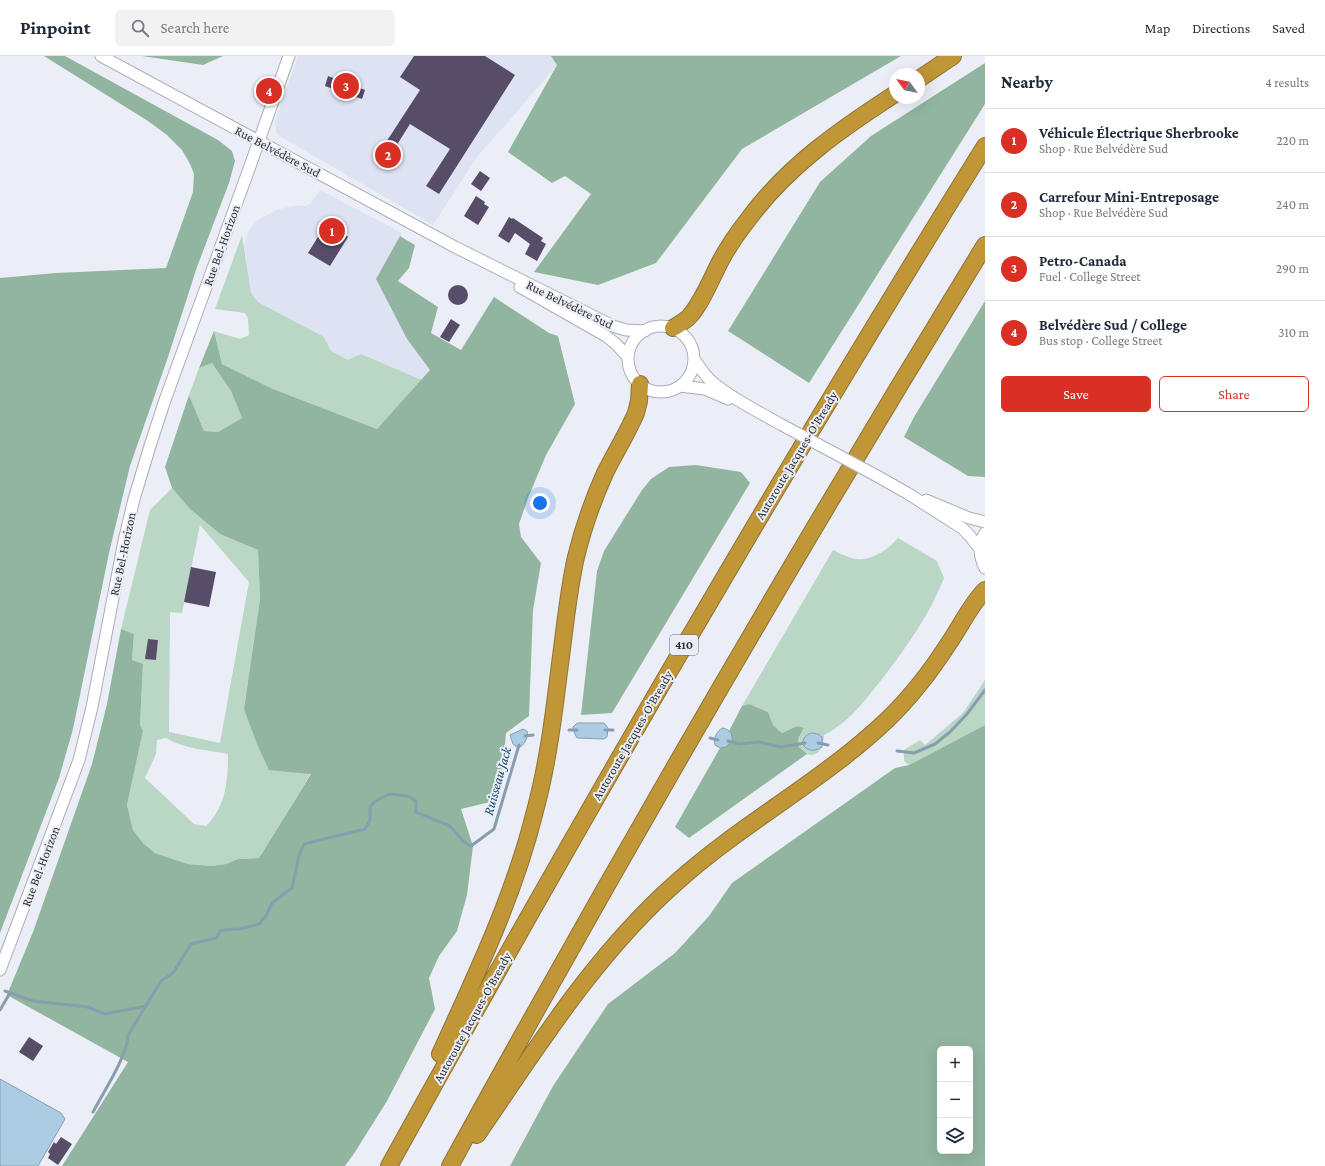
<!DOCTYPE html>
<meta charset="utf-8">
<style>
:root{--surface:#fff;--page:#f2f2f3;--text:#1f2937;--muted:#747a83;--line:#e0e1e3;--accent:#d93025}
body{margin:0;font-family:"Crimson Pro",serif;background:var(--page);color:var(--text)}
.controls{position:absolute;right:12px;bottom:12px;display:grid;overflow:hidden;border-radius:6px;box-shadow:0 4px 16px #0002}
.controls button{width:36px;height:36px;display:grid;place-items:center;padding:0;border:0;border-bottom:1px solid var(--line);background:var(--surface);color:var(--text);font:20px sans-serif}
.compass{position:absolute;left:889px;top:12px;width:36px;height:36px;border-radius:50%;background:var(--surface);box-shadow:0 4px 16px #0002;rotate:303deg}
.you{position:absolute;left:540px;top:447px;width:14px;height:14px;margin:-10px;border:3px solid #fff;border-radius:50%;background:#1a73e8;box-shadow:0 0 0 6px #1a73e833}
.badge{display:grid;place-items:center;width:26px;height:26px;border-radius:50%;background:var(--accent);color:#fff;font-size:13px;font-weight:700}
.pin{position:absolute;translate:-50% -50%;border:2px solid #fff;box-shadow:0 1px 4px #0006}
.list{margin:0;padding:0;list-style:none}
h2{display:flex;justify-content:space-between;align-items:center;height:52px;margin:0;padding:0 16px;font-size:17px}
h2 small{font-size:13px;font-weight:400;color:var(--muted)}
.list li{display:grid;grid-template-columns:26px 1fr auto;gap:12px;align-items:center;box-sizing:border-box;height:64px;padding:0 16px;border-top:1px solid var(--line)}
.list b{display:block;font-size:15px;white-space:nowrap}
.list p{margin:0;font-size:13px;white-space:nowrap;color:var(--muted)}
.list em{font-size:13px;font-style:normal;color:var(--muted)}
.actions{display:flex;gap:8px;padding:12px 16px}
.actions a{flex:1;padding:9px 0;border:1px solid var(--accent);border-radius:6px;text-align:center;font-size:14px;color:var(--accent)}
.actions .main{background:var(--accent);color:#fff}
.icon{flex:none;width:22px;height:22px;fill:none;stroke:currentColor;stroke-width:2;stroke-linecap:round;stroke-linejoin:round}
.map{position:relative;flex:none;width:985px;height:1110px;overflow:hidden}
header{display:flex;align-items:center;gap:24px;box-sizing:border-box;height:56px;padding:0 20px;background:var(--surface);border-bottom:1px solid var(--line)}
header strong{font-size:19px}
nav{display:flex;gap:22px;margin-inline-start:auto;font-size:14px}
.search{width:280px;height:36px;background:var(--page);display:flex;align-items:center;gap:10px;box-sizing:border-box;padding:0 14px;border-radius:6px;color:var(--muted);font-size:15px}
main{display:flex}
aside{flex:1;background:var(--surface)}
.map>svg:first-child{display:block}
</style>
<header>
<strong>Pinpoint</strong>
<div class="search"><svg class="icon" aria-label="search" viewBox="0 0 24 24"><circle cx="10" cy="10" r="6"/><path d="M15 15l6 6"/></svg>Search here</div>
<nav><a>Map</a><a>Directions</a><a>Saved</a></nav>
</header>
<main>
<div class="map">
<svg width="985" height="1110" viewBox="0 0 985 1110">
<rect width="100%" height="100%" fill="#ebeef6"/>
<path fill="#dde3f2" d="M298,0H551L557,9L509,65L479,98L433,169L278,79L276,76L275,66Z
M320,134L402,177L376,223L407,283L430,313L422,324L361,298L348,304L331,295L324,281L258,246L251,237L244,189L247,179L252,170L258,164L276,154L292,150H306L311,147Z"/>
<path fill="#bad6c4" fill-rule="evenodd" d="M242,179L251,237L258,246L324,281L331,295L348,304L361,298L422,324L377,373L273,333L222,308L214,275L240,283L249,279L248,263L245,257L215,253Z
M212,307L231,335L242,362L218,376L204,375L189,339L199,312Z
M172,432L190,453L220,478L258,494L260,543L244,653L311,717L259,802L238,803L226,808L212,810L188,808L155,797L143,787L133,774L127,749L143,675L140,670L143,609L132,604L134,578L121,573L150,454ZM200,469L249,526L220,687L169,676L170,556L182,557ZM148,583L158,584L156,604L146,602ZM166,682C184,693 207,694 228,698C228,724 226,751 206,770L194,768L145,722L156,698L157,684Z
M898,482L937,505L944,522C930,558 908,589 885,619C867,642 850,666 824,679C824,687 820,703 807,698C804,697 801,693 799,691L798,683L804,673L797,670L782,677L773,669L768,656L749,648L742,650L833,494C839,497 845,500 851,502C870,507 886,495 898,482ZM812,677L818,678L822,682V691L813,694Z
M985,624V669L909,709L904,705V694L920,684L925,689L963,657Z"/>
<path fill="#92b59f" fill-rule="evenodd" d="M44,0H65L218,84L232,95L235,105L229,127L197,211L168,301L130,410L109,497L73,673L59,722L0,877V222L56,217L166,212L193,136L194,118L190,108L182,94L167,79L148,65Z
M142,0H223L203,9Z
M551,0H901L742,93L656,207L598,229L534,216L591,138L565,120L552,127L508,96L557,9Z
M985,7V48L809,327L728,275L820,126L871,80Z
M400,180L415,189L409,212L398,225L438,251L431,277L461,294L494,241L549,277L558,280L575,348L546,399L528,442L519,468L521,481L541,507L533,554L529,660L506,677L505,689L509,693L490,746L461,753L473,790L467,839L457,875L439,900L429,922L435,953L387,1045L355,1096L345,1110H62L128,1006L7,939L33,876L92,708L107,648L121,573L134,578L132,604L143,608L140,669L143,675L127,749L133,774L143,787L155,797L188,808L212,810L226,808L238,803L259,802L311,718L269,714L257,688L244,653L260,543L258,494L220,478L190,453L172,432L165,411L189,339L204,375L218,376L242,362L231,335L212,307L199,312L214,275L222,308L273,333L377,373L430,314L407,283L376,223Z
M985,245V421L968,420L904,381L914,361Z
M696,409L741,416L750,427L612,657L581,659L597,515L604,495L642,434L651,423L669,411Z
M749,648L768,656L773,669L782,677L797,670L804,672L798,683L799,691L807,698L689,782L675,771L720,692H723L731,677L729,675L742,650Z
M985,669V1110H510L553,1030L608,948L675,897L709,860L732,827L895,712L909,709ZM940,993H970V1095H940Z"/>
<path fill="#accce4" stroke="#879eaf" d="M577,667H604L608,672L607,681L604,683L577,682L574,676L573,671Z
M723,672C730,674 733,678 732,685L726,691L720,692L715,689C713,683 717,674 723,672Z
M523,673L527,675C529,681 524,690 518,692L513,688L510,679Z
M812,677L818,678L822,681V691C816,695 808,696 803,689C802,683 806,678 812,677Z
M0,1023L61,1057L65,1063L38,1110H0Z"/>
<g fill="none" stroke-linecap="round" stroke-linejoin="round">
<path stroke="#879eaf" stroke-width="3" d="M569,674H577
M605,674H613
M525,680L533,679
M710,682L718,684
M728,685L739,688L759,686L781,691L805,687
M818,687L828,689
M897,695L914,697L935,688L950,676L967,658L985,634
M5,935L33,945L88,951L105,958L146,950
M0,954L10,937
M93,1056C103,1037 128,999 128,979L161,925L173,917L191,888L216,882L221,874L240,873L259,868L266,860L272,847L292,832L299,799L304,788L365,773L370,764V751L374,746L389,738L408,740L416,745V756L450,770L464,786L471,790L494,773L519,689"/>
</g>
<path fill="#584d69" d="M414,0H485L515,19L439,138L426,130L450,93L410,68L388,103L379,97L420,34L400,21Z
M328,20L365,34L362,43L325,30Z
M480,115L490,122L481,135L471,128Z
M476,140L485,146L484,148L489,151L478,169L464,160Z
M509,161L512,163L513,162L543,182L541,185L546,188L537,205L525,198L530,188L515,177L509,187L498,180Z
M326,168L348,181L330,210L308,197Z
M448 239a10 10 0 1 1 20 0a10 10 0 1 1-20 0Z
M451,263L460,269L449,286L440,281Z
M191,511L216,516L209,551L184,546Z
M148,583L158,584L156,604L145,603Z
M29,981L43,990L33,1005L19,996Z
M61,1081L72,1088L58,1109L48,1102L50,1098L48,1096L54,1086L56,1088Z"/>
<g fill="none" stroke-linecap="round" stroke-linejoin="round">
<g stroke="#abaeb5" stroke-width="13">
<path id="minor" d="M101,0L455,191L613,270L626,274L645,275
M520,231L606,280L616,288L628,301
M628 303a33 33 0 1 1 66 0a33 33 0 1 1-66 0Z
M694,303C699,310 703,317 709,323C729,341 759,356 782,369
M680,330L705,333L728,343
M877,420L907,437L962,472L969,479L980,493
M926,444L969,462L985,466
M985,477C978,488 979,500 985,512
M0,914L79,704L92,651L124,485L134,443L150,390L165,344L249,113L289,0"/>
</g>
<g stroke="#8e7335" stroke-width="18">
<path id="highway" d="M919,23L953,0
M673,272C678,269 683,266 688,262C701,249 712,221 721,204C729,189 739,175 750,161C789,109 841,73 895,38
M440,998C476,919 514,840 535,755C548,707 554,657 560,608C565,572 568,536 576,501C583,472 593,444 605,417C615,397 627,378 636,357L639,345L640,328
M477,1079C538,990 596,897 678,825C744,766 823,725 887,664C911,641 931,615 949,587C960,571 971,548 985,534
M389,1110C580,765 777,424 985,90
M450,1110C621,799 799,492 985,189"/>
</g>
<use href="#minor" stroke="#fff" stroke-width="11"/>
<use href="#highway" stroke="#c19636" stroke-width="16"/>
<g stroke="#abaeb5" stroke-width="13" stroke-linecap="butt">
<path id="minor-bridge" d="M782,369L877,420"/>
</g>
<use href="#minor-bridge" stroke="#fff" stroke-width="11"/>
</g>
<g text-anchor="middle" stroke-width="4" stroke-linejoin="round" paint-order="stroke">
<rect fill="#ebeef6" stroke="#686a6e" stroke-width="1" x="670" y="579" width="28" height="20" rx="3"/>
<g font-size="12" font-weight="bold" fill="#303134">
<text x="684" y="593">410</text>
</g>
<g font-size="13" fill="#303134" stroke="#ebeef6">
<text transform="translate(278 95) rotate(28)" y="5">Rue Belvédère Sud</text>
<text transform="translate(221 189) rotate(-70)" y="5">Rue Bel-Horizon</text>
<text transform="translate(570 248) rotate(26)" y="5">Rue Belvédère Sud</text>
<text transform="translate(796 399) rotate(-59)" y="5">Autoroute Jacques-O'Bready</text>
<text transform="translate(122 498) rotate(-78)" y="5">Rue Bel-Horizon</text>
<text transform="translate(632 679) rotate(-60)" y="5">Autoroute Jacques-O'Bready</text>
<text transform="translate(40 810) rotate(-69)" y="5">Rue Bel-Horizon</text>
<text transform="translate(472 961) rotate(-61)" y="5">Autoroute Jacques-O'Bready</text>
</g>
<g font-size="14" font-style="italic" fill="#154b6c" stroke="#ebeef6">
<text transform="translate(497 725) rotate(-74)" y="5">Ruisseau Jack</text>
</g>
</g>
</svg>
<div class="controls">
<button>+</button>
<button>−</button>
<button><svg class="icon" aria-label="layers" viewBox="0 0 24 24"><path d="M12 4l9 5-9 5-9-5zM3 14l9 5 9-5"/></svg></button>
</div>
<svg class="compass" viewBox="-18 -18 36 36"><path d="M0-13l5 13h-10z" fill="#e53935"/><path d="M0 13l5-13h-10z" fill="#747a83"/></svg>
<div class="you"></div>
<div class="pin badge" style="left:332px;top:175px">1</div>
<div class="pin badge" style="left:388px;top:99px">2</div>
<div class="pin badge" style="left:346px;top:30px">3</div>
<div class="pin badge" style="left:269px;top:35px">4</div>
</div>
<aside>
<h2>Nearby<small>4 results</small></h2>
<ul class="list">
<li><span class="badge">1</span><div><b>Véhicule Électrique Sherbrooke</b><p>Shop · Rue Belvédère Sud</p></div><em>220 m</em></li>
<li><span class="badge">2</span><div><b>Carrefour Mini-Entreposage</b><p>Shop · Rue Belvédère Sud</p></div><em>240 m</em></li>
<li><span class="badge">3</span><div><b>Petro-Canada</b><p>Fuel · College Street</p></div><em>290 m</em></li>
<li><span class="badge">4</span><div><b>Belvédère Sud / College</b><p>Bus stop · College Street</p></div><em>310 m</em></li>
</ul>
<div class="actions"><a class="main">Save</a><a>Share</a></div>
</aside>
</main>
